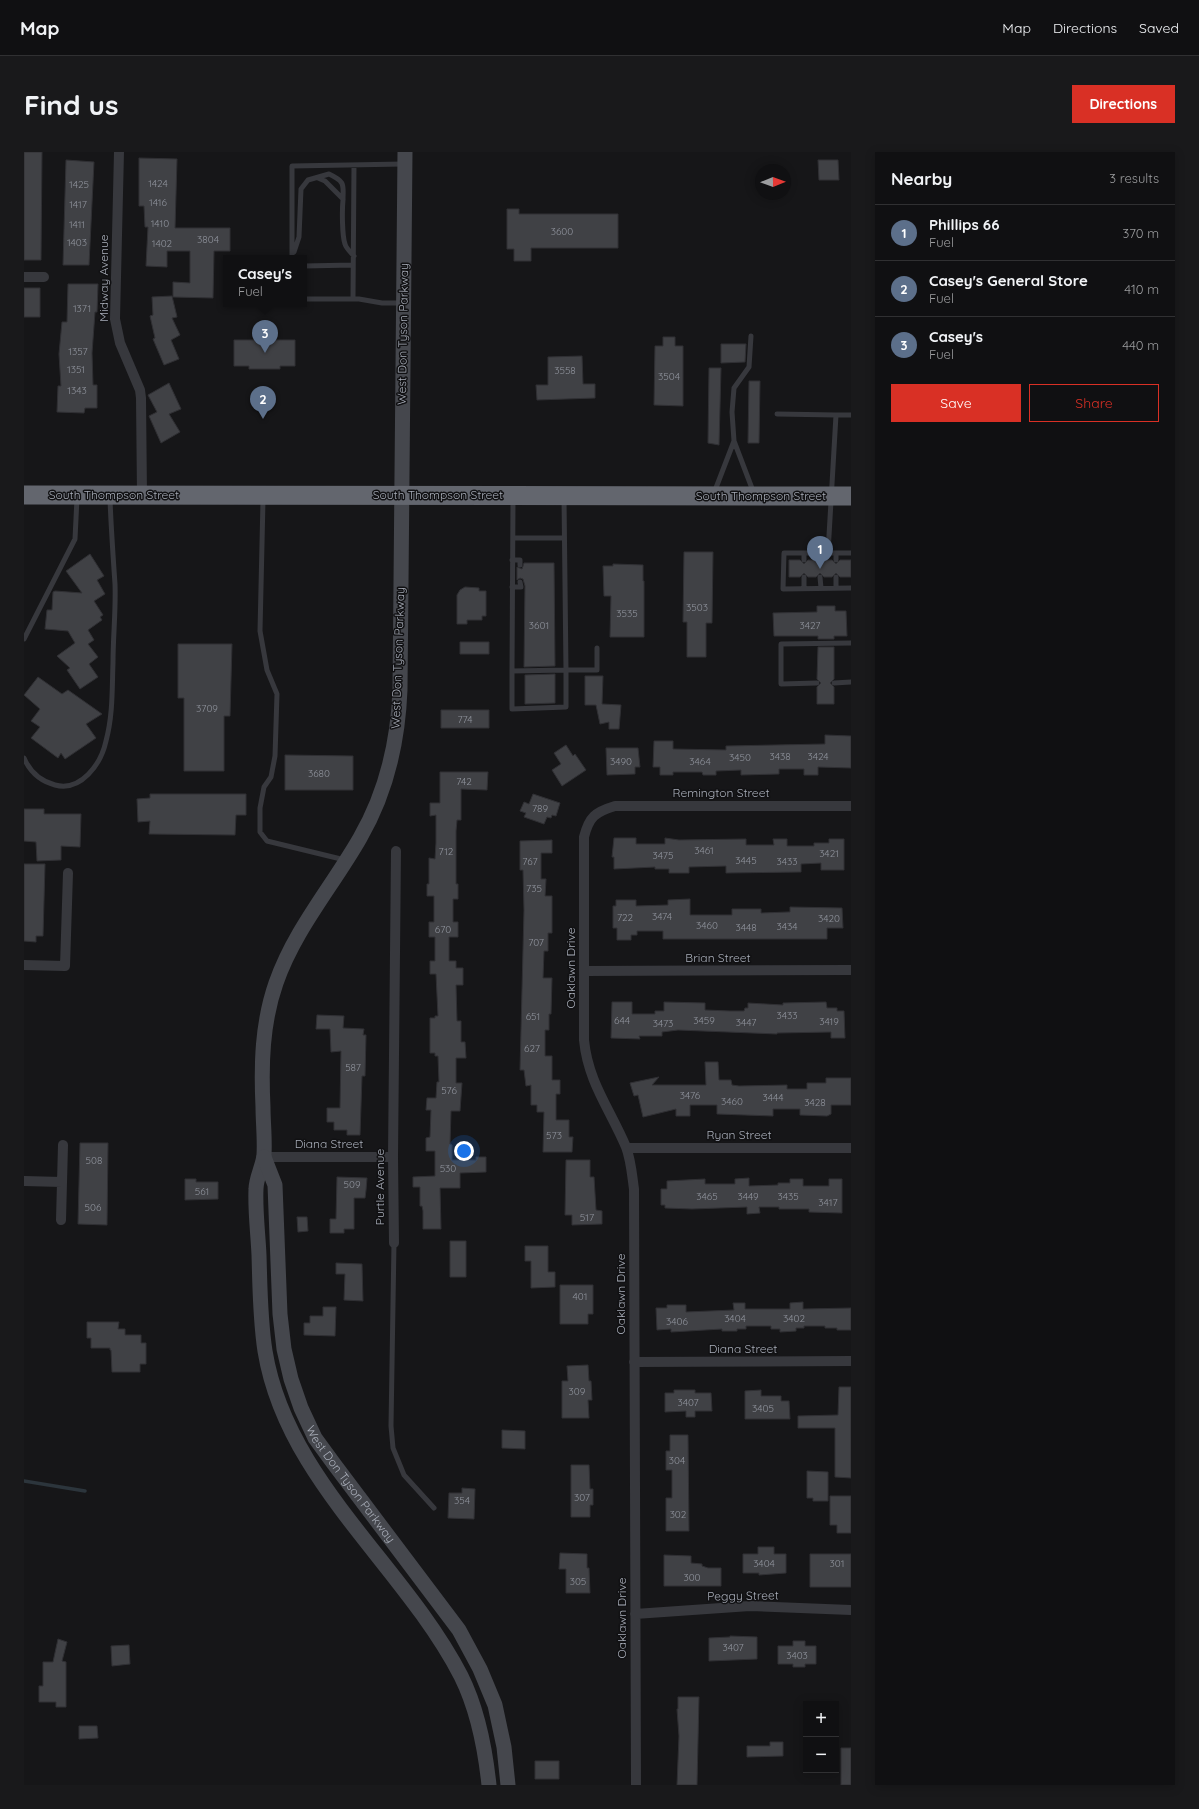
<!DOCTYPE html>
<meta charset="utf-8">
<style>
:root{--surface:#101012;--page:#19191b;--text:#f1f3f6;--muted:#9c9d9f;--line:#303032;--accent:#d93025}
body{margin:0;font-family:Quicksand,sans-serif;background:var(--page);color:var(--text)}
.controls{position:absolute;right:12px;bottom:12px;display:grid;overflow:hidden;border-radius:0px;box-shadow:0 2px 10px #0003}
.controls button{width:36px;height:36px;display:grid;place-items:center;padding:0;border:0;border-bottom:1px solid var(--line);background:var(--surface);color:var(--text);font:20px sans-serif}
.compass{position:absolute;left:731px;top:12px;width:36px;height:36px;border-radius:50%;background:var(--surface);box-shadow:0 2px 10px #0003;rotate:89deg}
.you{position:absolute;left:440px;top:999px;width:14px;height:14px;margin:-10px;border:3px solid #fff;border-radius:50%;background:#1a73e8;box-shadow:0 0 0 6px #1a73e833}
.badge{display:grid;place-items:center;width:26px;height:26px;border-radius:50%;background:var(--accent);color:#fff;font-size:13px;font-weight:700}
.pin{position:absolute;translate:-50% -33px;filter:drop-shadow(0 1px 2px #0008)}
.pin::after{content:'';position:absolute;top:21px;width:14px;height:12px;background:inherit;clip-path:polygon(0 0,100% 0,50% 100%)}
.popup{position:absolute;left:199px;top:103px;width:84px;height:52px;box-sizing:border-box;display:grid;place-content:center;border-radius:0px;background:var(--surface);filter:drop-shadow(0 1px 3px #0005);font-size:13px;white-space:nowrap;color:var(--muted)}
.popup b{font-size:15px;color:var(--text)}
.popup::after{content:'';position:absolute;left:50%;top:100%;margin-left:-8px;border:8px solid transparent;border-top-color:var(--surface)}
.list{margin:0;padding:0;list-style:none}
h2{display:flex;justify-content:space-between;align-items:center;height:52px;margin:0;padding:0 16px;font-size:17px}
h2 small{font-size:13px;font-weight:400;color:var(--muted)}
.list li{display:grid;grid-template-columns:26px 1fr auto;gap:12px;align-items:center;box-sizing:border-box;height:56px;padding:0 16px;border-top:1px solid var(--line)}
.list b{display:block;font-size:15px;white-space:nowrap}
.list p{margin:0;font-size:13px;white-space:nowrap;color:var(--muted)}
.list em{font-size:13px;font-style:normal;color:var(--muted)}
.actions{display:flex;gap:8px;padding:12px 16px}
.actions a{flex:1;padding:9px 0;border:1px solid var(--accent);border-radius:0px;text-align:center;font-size:14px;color:var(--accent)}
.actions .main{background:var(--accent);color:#fff}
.map{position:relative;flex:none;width:827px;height:1633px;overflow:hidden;border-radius:0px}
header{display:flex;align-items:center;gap:24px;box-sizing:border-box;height:56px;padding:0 20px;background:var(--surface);border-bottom:1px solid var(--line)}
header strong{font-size:19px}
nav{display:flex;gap:22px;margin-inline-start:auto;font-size:14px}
.intro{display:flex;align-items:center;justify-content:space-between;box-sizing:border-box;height:96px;padding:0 24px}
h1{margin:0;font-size:28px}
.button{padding:10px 18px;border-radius:0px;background:var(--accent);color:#fff;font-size:14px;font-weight:700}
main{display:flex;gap:24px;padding:0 24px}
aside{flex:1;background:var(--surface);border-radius:0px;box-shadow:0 2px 10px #0003}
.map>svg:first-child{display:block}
</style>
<header>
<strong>Map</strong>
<nav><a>Map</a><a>Directions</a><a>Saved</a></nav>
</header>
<div class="intro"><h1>Find us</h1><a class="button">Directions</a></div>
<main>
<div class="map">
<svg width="827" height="1633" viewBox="0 0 827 1633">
<rect width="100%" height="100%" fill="#161618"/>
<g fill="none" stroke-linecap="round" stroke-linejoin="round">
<path stroke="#2c353c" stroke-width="3.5" d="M0,1329L61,1339"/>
</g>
<path fill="#404145" stroke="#303034" d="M0,0H18L17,108H0Z
M115,6L153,7L151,76H206V99H190L189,146L149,145V130L166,131V99H143V115L122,114L124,75H121L120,54H115Z
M42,8L70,10L65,113H39Z
M794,8H814L815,28H795Z
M483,57H495V62H594V96H507V109H490V97H483Z
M44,132H74L73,160H71L68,201L69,233H73V256H61L60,261L33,260L34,234H37L35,202L38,170H43Z
M0,136H16V165H0Z
M148,144L153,165L148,166L156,183L147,188L155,207L140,213L129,187L131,186L126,164L129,163L128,145Z
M639,185H651V194H659V254L630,253L631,194H639Z
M210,188H271V214H256V217H225V214H210Z
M697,192H722L721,210L697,211Z
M558,204L559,232H571V246L513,248L512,233H524V205Z
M685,216H697L695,293L684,291Z
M725,229H736L735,291H724Z
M145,231L157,257L145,262L156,280L137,291L125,264L133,260L124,243Z
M660,400H689L688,471H682V505H663V470H659Z
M66,402L80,424L73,428L81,442L70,449L79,463L76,465L78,468L64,478L70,488L64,492L74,505L65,512L74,525L56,537L43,518L46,516L33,504L51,491L44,479L21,477L23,458H28L29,440L31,439L58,441L42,419Z
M765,408H776L780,412L784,408H792L796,412L800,408H808L812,412L816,408H827V425H816L812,421L808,425H800L796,421L792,425H784L780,421L776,425H765Z
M500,411H530L531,514L500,515L501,434L499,427L496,426L493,428V415L498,417Z
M589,412L619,413V429H620V485H586L587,444H580L579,414H589Z
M441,435L455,436V439H462V464H458V468H443V472H433V443L436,438Z
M793,454H811V459H822L823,484H810V487H794V484H750L749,461L793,460Z
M436,490H465V502H436Z
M154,492H208L206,564H200V619H160V546H154Z
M794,495H810V527L806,531L810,535V552H793V535L797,531L793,527Z
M531,522V551L501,552V523Z
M561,524H579L578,552L597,553L595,577H585V570L576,572L572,553H561Z
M14,525L38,542L44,538L78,562L62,572L72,586L41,607L37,601L34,606L7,586L16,575L7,569L16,557L0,543Z
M417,558H465V576H417Z
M801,583L827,584V616L794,615V623H780V617H755V622L717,623V618L692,619V623H679L678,620H649V623H636V615H629L630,589H649V597L702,598V594L801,592Z
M542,593L549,604L551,602L562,618L538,634L528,618L537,612L530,601Z
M582,596H614L616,615H611V622L583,623Z
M261,603L329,604V638H261Z
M416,620H464L463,638L437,637V668H433L432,679V732H434V747H429V770H434V785H425V809H432V816H439V833H432L433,869H437V890H441L442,906H432V931H438L436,959H427L426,992L428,993V1008H452V1005H462V1020L436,1021V1036H416L417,1077H399V1059L398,1054H396V1035H389V1025L411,1024V999H402V986L406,985L407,958H402L403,946H412L413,930H415L414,904H411V901H406V866H411V864H414L412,822H406V809H411V785H405V770H410V744H403V732H405V706L411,707L412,691V663L406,664V651H416Z
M126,642H222V663H212L211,683L125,682L126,669L114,670L113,647L126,646Z
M509,642L536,651L532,664L528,663L527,666L523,665L520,672L500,665L502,661L496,659L500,650L505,652Z
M0,657H20V662H57L56,695L37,694V708L13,709L12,690L0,689Z
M590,686H612V692H641V686L655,688L722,687V693H750L749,687H763V694H790V691H805V687H820V718H797V711L777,712V720L702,721V714L665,715V721H645V717H631V715L590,717V705H588Z
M528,688V701H517V727H522L521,744H528V781H524V799H520L519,826H528L527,862H525V878H521V904H528V928H536V942H532V968H545V985H549L548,1000H519L520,960H513V953H507V933L502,934L500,918H496L500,758L499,718H496V689Z
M0,712H21L19,784H12V790L0,789Z
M666,747V763H708V757H737V761L764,760H766V755L818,756L819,776H803V787H639V779H613V783H607V788H593V776H589V754H592V748H612V754L644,753V748Z
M588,850H608V862H631V859H640V850L681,851V858L706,859H720L721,856H724V851L759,853V851L802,850L803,856H813V859H820L821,886H807V880L753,881V882L654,878L638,880V884H615L616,887L587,886Z
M293,863L320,864L319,876L340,877L339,883H342L341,924H338L336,983H323V978H310V970H303V956H316L317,899L307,900L306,877H292Z
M681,910H694L695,928H707L708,933L715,934L763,933V937H783V931H802V926H827V953H807V962L803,964L776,963V957H749V964L693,962V953H666V964H652V957L619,965L614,943L610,944L606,931L635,925L628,933H682Z
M56,991H84L83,1073L54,1072Z
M542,1008H566V1025H570L572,1058L578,1059V1072L548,1073V1063H541Z
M313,1025L343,1026L342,1038L341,1046H330V1077H320V1081H306V1067H312Z
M725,1026V1034L754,1033V1031H766V1027H779V1034H805V1027H818V1061L785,1060V1057H755V1055H735L736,1061L723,1062V1055L668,1057L641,1056V1053H637V1037H643V1029L681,1027V1032H711V1027Z
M161,1027H172V1030H194V1047L161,1048Z
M273,1065H283L284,1079L274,1080Z
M426,1089H442V1125H426Z
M501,1094H524V1120H531V1135L507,1136V1109H501Z
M312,1111L338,1112L339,1149L320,1148L321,1122H312Z
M536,1133H569V1162H564V1172H536Z
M779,1150V1157L827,1156V1178H813V1176H801V1174H780V1176H772V1179L756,1180V1177H747V1174H722V1177H713V1179H698V1177L647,1180V1177L633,1178L632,1156H643V1153H662V1160L710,1158L709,1151H721V1157H766V1151Z
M299,1155H312L311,1184L280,1183V1171H286V1164H299Z
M63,1170H95L94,1177H101V1183H117V1191H122V1212H116V1220H88L87,1198H86V1196H67V1186H63Z
M564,1213L565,1229H567L568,1248H564L565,1266H538V1229H544L543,1214Z
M815,1235H827V1326L811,1325V1276H774V1264L814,1263Z
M650,1238H671V1241H687L688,1259H671V1265H662V1259L641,1260V1241H650Z
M737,1238V1244H757V1249H765L766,1267H721V1239Z
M478,1278L501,1279V1297L478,1296Z
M646,1283H664L665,1379H642V1346H648V1318H642V1299H646Z
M547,1313H565L566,1337H569V1353H566V1365H547Z
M783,1319L804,1320V1349H789V1346H783Z
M438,1336L451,1337L450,1367L424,1366L425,1341H438Z
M806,1344H827V1381H813V1373H806Z
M734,1395H750V1402H762V1421L735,1423V1421H719V1402H734Z
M536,1401L563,1402V1416H565L566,1441H542V1417H535Z
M786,1402H827V1435H786Z
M640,1403L667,1404V1411L678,1412V1414L684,1416H697V1434H640Z
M706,1484L733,1485V1507L685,1509V1486L706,1485Z
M34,1487L43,1490L38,1509L42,1510V1555H32V1550H15V1534H19V1510H29Z
M769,1489H781V1494H792V1512H781V1515H769V1512H754V1494H769Z
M105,1493L106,1512L88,1514L87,1494Z
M654,1545H675L673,1633H653L655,1584L653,1557H654Z
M55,1574H73L74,1586L55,1587Z
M746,1590H759V1604L723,1605V1594H746Z
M817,1596H827V1633H817Z
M511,1609H535V1627H511Z"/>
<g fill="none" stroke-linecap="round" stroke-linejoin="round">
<path stroke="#37383d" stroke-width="5" d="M294,26L301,29L319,47
M270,100L275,85L277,37L284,28L305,22C322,30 319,33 319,48C318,57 318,84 321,92C322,96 327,101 330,104
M268,106V14L379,12
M280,114L329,113
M280,147H335L358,151H379
M329,147L330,13
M753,262L812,263
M827,263H812L804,401H827
M710,289L708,260L710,236L725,215L727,184
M690,341L710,289L729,339
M239,348L236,479L243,518L253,542L251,604L247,625L240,635L236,656V680L243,689L321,708
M489,348L488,519L542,518L540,346
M489,386H540
M796,401V408
M804,401H760L759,437L827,436
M488,408H496V413
M780,408V401
M812,408V401
M780,425V436
M796,425L797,436
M488,435H497L496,430
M812,436V425
M0,487L51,387L53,346
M488,519V557L542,555V518H573V496
M793,531L757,532V492L827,491
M810,531L827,530
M0,606C6,620 16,629 31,633C57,640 77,612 82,589C89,563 88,537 89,511C89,484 92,458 91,432C89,403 87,375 86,347
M370,1091L367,1274L369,1296L380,1323L410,1356"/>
<path stroke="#37383d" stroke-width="10" d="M95,0L91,167L96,191L116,238L117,246L118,343
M0,125H20
M0,813L41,814L44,721
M561,819L827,818
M603,996H827
M240,1005H369
M0,1029L38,1030
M37,1068L39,993
M370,1091L369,1005L372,699
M610,1210L827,1209
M611,1462L726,1454L827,1458
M612,1633L610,1037C608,1023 607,1008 602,995C586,957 564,930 560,888V685C565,665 571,660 591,654H827"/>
<g stroke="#45474d" stroke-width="15">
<path d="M381,0L376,538C374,590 362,641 336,686C308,735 271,777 252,831C238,871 237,913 239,955C239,970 241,987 240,1003C239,1014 232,1026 232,1037C231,1059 234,1081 235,1103C236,1135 236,1167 241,1199C262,1328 379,1412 437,1524C454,1558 461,1595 465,1633"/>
<path id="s1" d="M240,1005L251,1033L256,1162L260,1197L267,1227L277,1256L291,1286L310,1312L435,1478L456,1517L471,1553L480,1595L484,1633"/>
</g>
<path stroke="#63666e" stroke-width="19" d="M0,343L827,344"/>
</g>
<g text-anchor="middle" stroke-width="3" stroke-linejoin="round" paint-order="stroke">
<g font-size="10" fill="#8e929b">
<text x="134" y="35">1424</text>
<text x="55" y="36">1425</text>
<text x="134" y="54">1416</text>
<text x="54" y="56">1417</text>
<text x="136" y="75">1410</text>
<text x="53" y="76">1411</text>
<text x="538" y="83">3600</text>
<text x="184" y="91">3804</text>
<text x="53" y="94">1403</text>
<text x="138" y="95">1402</text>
<text x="58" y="160">1371</text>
<text x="54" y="203">1357</text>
<text x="52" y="221">1351</text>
<text x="541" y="222">3558</text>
<text x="645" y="228">3504</text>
<text x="53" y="242">1343</text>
<text x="673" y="459">3503</text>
<text x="603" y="465">3535</text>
<text x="515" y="477">3601</text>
<text x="786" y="477">3427</text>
<text x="183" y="560">3709</text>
<text x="441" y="571">774</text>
<text x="756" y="608">3438</text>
<text x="794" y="608">3424</text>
<text x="716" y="609">3450</text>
<text x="597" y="613">3490</text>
<text x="676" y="613">3464</text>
<text x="295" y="625">3680</text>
<text x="440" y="633">742</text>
<text x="516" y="660">789</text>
<text x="680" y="702">3461</text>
<text x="422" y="703">712</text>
<text x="805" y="705">3421</text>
<text x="639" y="707">3475</text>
<text x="722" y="712">3445</text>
<text x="506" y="713">767</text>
<text x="763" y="713">3433</text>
<text x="510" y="740">735</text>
<text x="638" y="768">3474</text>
<text x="601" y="769">722</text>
<text x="805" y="770">3420</text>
<text x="683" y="777">3460</text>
<text x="763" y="778">3434</text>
<text x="722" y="779">3448</text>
<text x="419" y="781">670</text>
<text x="512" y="794">707</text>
<text x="763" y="867">3433</text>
<text x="509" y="868">651</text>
<text x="598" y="872">644</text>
<text x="680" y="872">3459</text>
<text x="805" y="873">3419</text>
<text x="722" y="874">3447</text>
<text x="639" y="875">3473</text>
<text x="508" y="900">627</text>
<text x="329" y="919">587</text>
<text x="425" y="942">576</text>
<text x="666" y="947">3476</text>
<text x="749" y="949">3444</text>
<text x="708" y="953">3460</text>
<text x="791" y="954">3428</text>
<text x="530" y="987">573</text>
<text x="70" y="1012">508</text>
<text x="424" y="1020">530</text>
<text x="328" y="1036">509</text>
<text x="178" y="1043">561</text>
<text x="683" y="1048">3465</text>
<text x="724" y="1048">3449</text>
<text x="764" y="1048">3435</text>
<text x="804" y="1054">3417</text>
<text x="69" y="1059">506</text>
<text x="563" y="1069">517</text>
<text x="556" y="1148">401</text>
<text x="711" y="1170">3404</text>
<text x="770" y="1170">3402</text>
<text x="653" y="1173">3406</text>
<text x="553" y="1243">309</text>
<text x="664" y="1254">3407</text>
<text x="739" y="1260">3405</text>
<text x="653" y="1312">304</text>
<text x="558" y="1349">307</text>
<text x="438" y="1352">354</text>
<text x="654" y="1366">302</text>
<text x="740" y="1415">3404</text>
<text x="813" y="1415">301</text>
<text x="668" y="1429">300</text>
<text x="554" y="1433">305</text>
<text x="709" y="1499">3407</text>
<text x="773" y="1507">3403</text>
</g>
<g font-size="12" fill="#a8adb8" stroke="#111113">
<text transform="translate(80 126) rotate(-90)" y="4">Midway Avenue</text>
<text transform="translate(379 182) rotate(-89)" y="4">West Don Tyson Parkway</text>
<text x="90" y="347">South Thompson Street</text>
<text x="414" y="347">South Thompson Street</text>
<text x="737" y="348">South Thompson Street</text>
<text transform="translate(374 506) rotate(-88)" y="4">West Don Tyson Parkway</text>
<text x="697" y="645">Remington Street</text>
<text x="694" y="810">Brian Street</text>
<text transform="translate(547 816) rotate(-90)" y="4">Oaklawn Drive</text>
<text x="715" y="987">Ryan Street</text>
<text x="305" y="996">Diana Street</text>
<text transform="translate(356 1035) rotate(-90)" y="4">Purtle Avenue</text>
<text transform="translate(597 1142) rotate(-90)" y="4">Oaklawn Drive</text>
<text x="719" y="1201">Diana Street</text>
<text dy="4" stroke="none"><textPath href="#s1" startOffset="347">West Don Tyson Parkway</textPath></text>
<text transform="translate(719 1444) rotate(-1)" y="4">Peggy Street</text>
<text transform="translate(598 1466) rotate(-90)" y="4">Oaklawn Drive</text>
</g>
</g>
</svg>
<div class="controls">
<button>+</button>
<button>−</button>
</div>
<svg class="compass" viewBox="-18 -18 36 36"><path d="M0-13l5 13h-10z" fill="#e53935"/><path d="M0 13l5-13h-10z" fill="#9c9d9f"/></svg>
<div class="you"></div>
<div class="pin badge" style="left:796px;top:417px;background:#5c6f8a">1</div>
<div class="pin badge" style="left:239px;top:267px;background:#5c6f8a">2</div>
<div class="pin badge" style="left:241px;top:201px;background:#5c6f8a">3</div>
<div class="popup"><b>Casey's</b>Fuel</div>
</div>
<aside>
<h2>Nearby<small>3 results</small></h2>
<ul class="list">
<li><span class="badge" style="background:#5c6f8a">1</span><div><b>Phillips 66</b><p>Fuel</p></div><em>370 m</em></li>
<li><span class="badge" style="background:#5c6f8a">2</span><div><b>Casey's General Store</b><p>Fuel</p></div><em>410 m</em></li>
<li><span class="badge" style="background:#5c6f8a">3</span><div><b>Casey's</b><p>Fuel</p></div><em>440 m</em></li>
</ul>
<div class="actions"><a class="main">Save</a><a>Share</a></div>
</aside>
</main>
